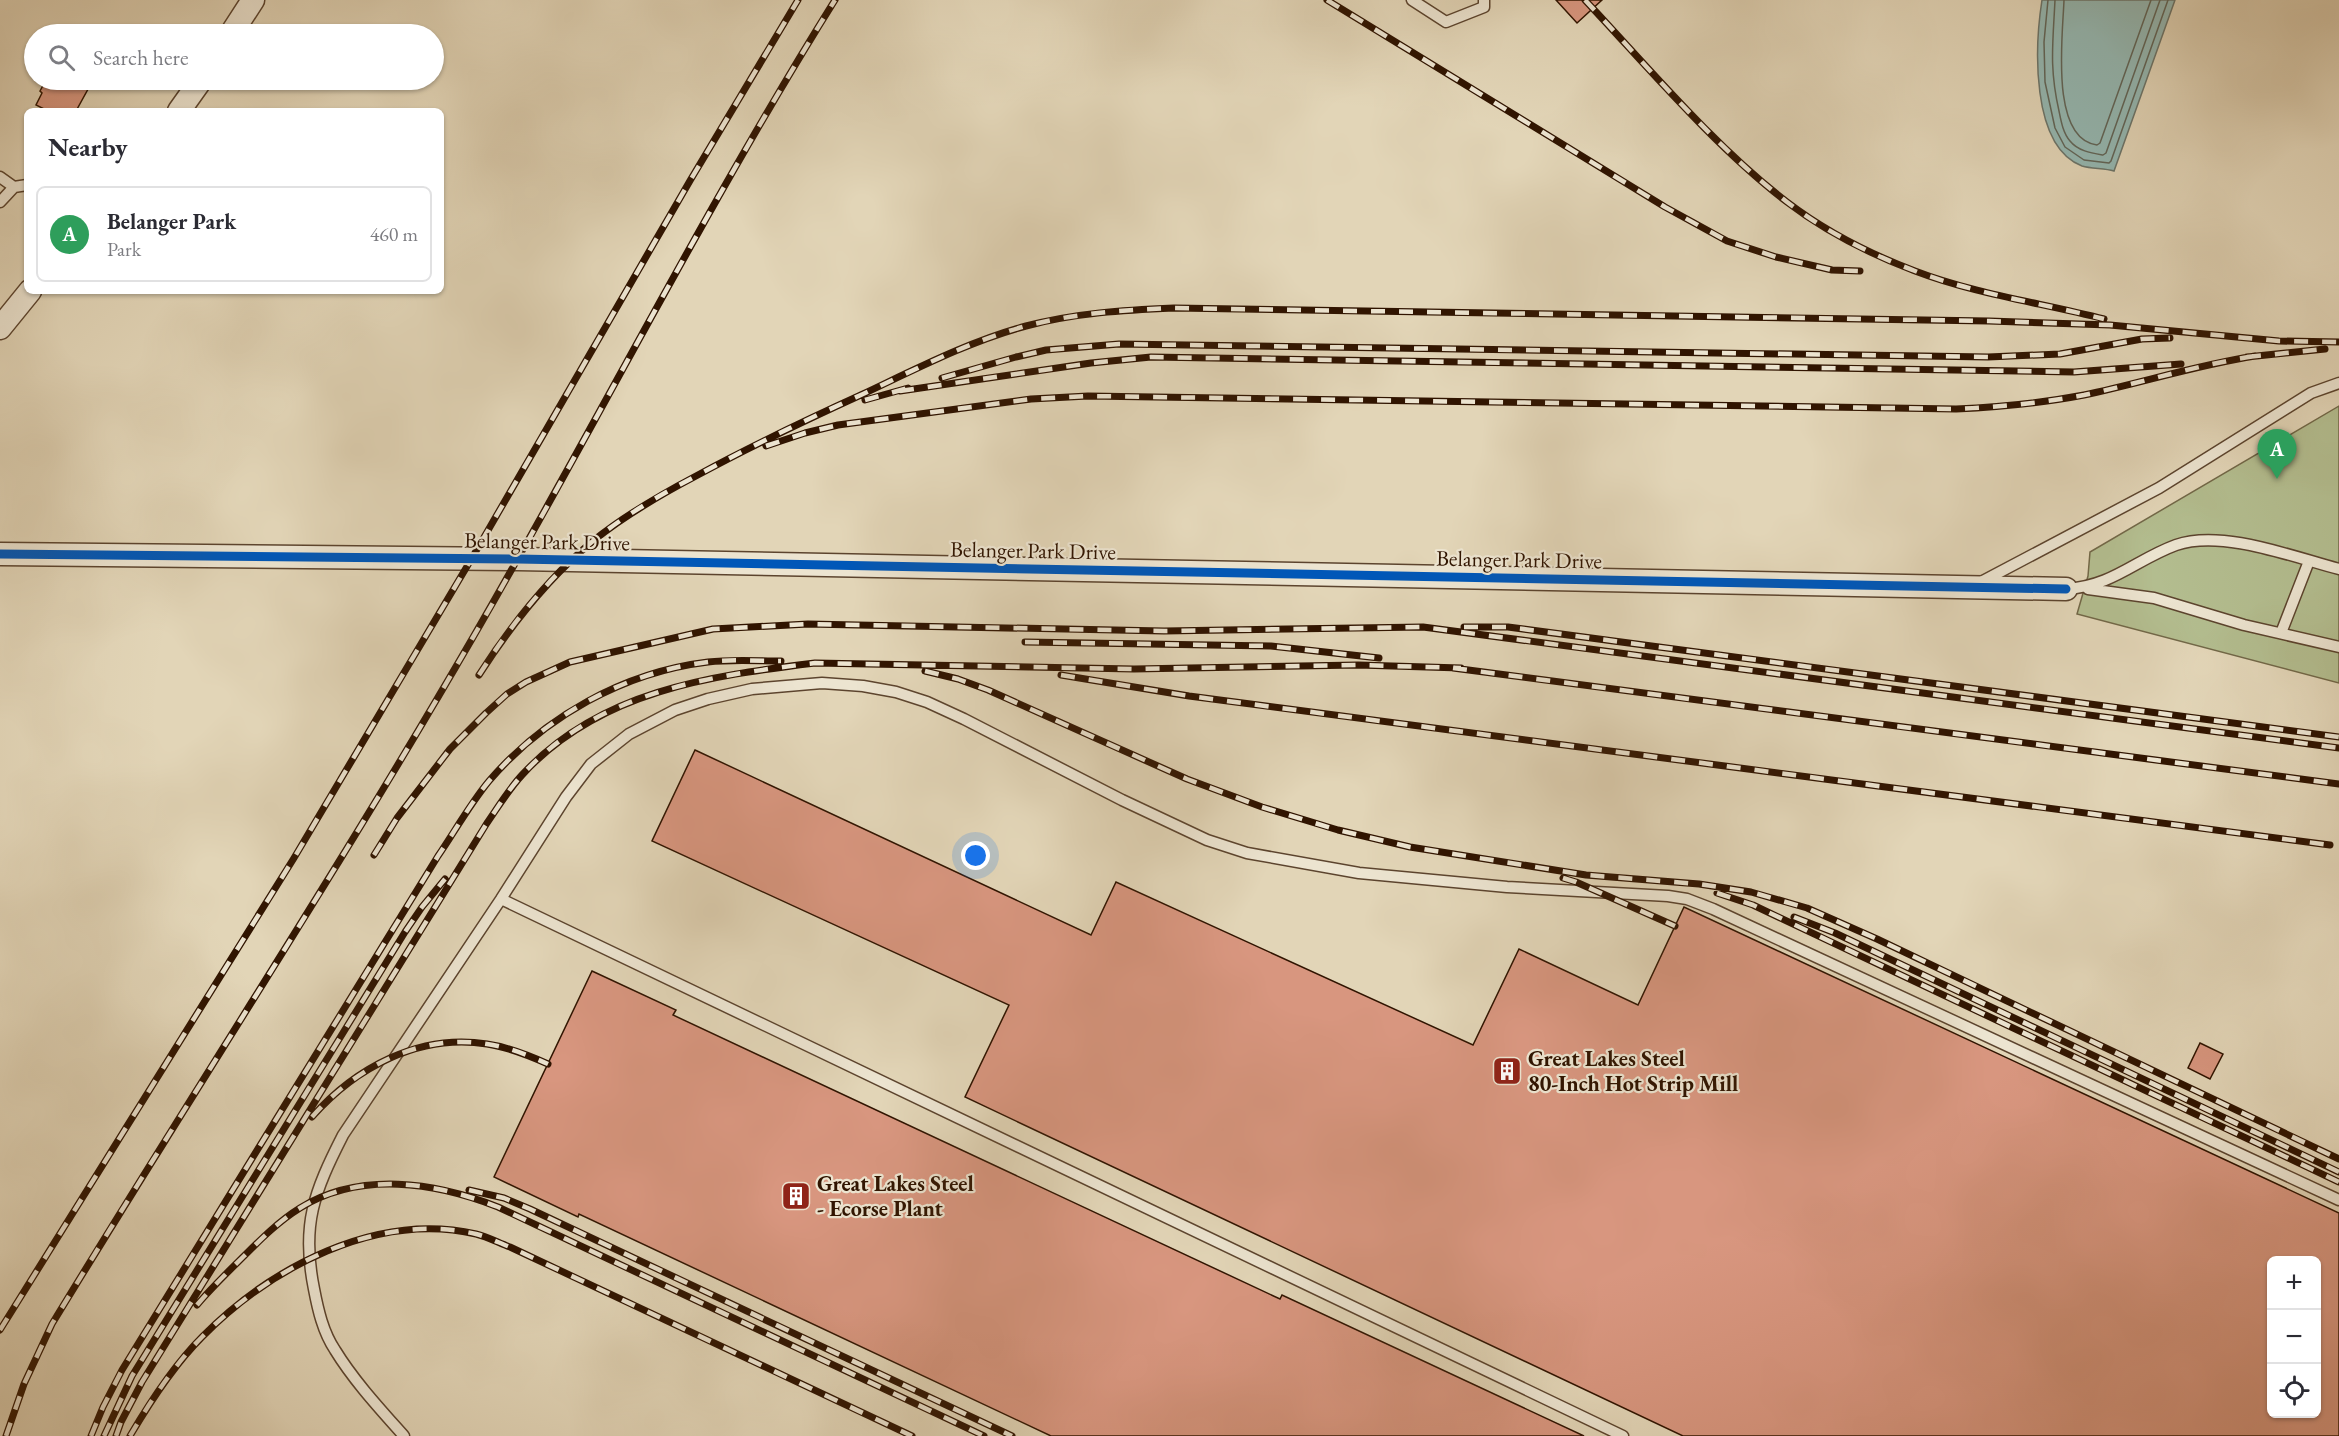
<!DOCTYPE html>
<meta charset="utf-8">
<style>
:root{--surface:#fff;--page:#f7f7f7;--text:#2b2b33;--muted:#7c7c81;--line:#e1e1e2;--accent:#b45309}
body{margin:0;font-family:"EB Garamond",serif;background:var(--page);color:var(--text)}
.controls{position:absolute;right:18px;bottom:18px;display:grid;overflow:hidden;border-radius:9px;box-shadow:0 2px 4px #0004}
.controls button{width:54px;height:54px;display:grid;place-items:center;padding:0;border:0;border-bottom:2px solid var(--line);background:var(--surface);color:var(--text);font:30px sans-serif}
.you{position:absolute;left:976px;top:856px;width:21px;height:21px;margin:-15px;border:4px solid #fff;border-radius:50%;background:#1a73e8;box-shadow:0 0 0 9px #1a73e833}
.badge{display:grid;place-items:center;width:39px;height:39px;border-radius:50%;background:var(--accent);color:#fff;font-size:20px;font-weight:700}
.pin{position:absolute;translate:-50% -50px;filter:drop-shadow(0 2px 3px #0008)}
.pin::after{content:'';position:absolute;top:32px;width:21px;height:18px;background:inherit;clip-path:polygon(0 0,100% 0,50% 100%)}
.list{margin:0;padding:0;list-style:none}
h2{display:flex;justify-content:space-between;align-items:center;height:78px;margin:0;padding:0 24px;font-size:26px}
h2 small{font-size:20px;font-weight:400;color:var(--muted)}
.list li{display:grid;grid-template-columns:39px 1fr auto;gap:18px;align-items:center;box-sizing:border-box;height:96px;margin:0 12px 12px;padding:0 12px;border:2px solid var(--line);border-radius:9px}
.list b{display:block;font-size:22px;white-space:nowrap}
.list p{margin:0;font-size:20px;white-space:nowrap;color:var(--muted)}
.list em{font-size:20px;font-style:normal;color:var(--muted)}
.icon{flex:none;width:33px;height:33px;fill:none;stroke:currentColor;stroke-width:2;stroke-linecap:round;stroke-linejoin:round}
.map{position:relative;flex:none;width:2339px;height:1436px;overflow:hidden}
.search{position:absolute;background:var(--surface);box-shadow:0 2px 4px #0004;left:24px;top:24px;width:420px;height:66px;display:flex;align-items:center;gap:15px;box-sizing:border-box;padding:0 21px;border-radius:33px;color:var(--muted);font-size:22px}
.panel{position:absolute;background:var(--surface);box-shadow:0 2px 4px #0004;left:24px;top:108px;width:420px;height:186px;border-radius:9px}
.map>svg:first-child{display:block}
</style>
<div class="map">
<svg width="2339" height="1436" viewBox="0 0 2339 1436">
<rect width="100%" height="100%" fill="#e2d5b7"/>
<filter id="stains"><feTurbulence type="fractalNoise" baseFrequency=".00333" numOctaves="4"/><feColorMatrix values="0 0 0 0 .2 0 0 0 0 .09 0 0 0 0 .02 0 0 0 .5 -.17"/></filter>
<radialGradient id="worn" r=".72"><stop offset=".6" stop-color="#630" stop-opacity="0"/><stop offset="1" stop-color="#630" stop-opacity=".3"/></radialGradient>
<path fill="#b3bd8f" stroke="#726848" stroke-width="1.5" d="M2339,406V683L2077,614L2088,576L2090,552Z"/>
<path fill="#95b8b2" stroke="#6d766b" stroke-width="1.5" d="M2042,0H2175L2114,171C2104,168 2092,169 2082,166C2030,146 2035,45 2042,0Z"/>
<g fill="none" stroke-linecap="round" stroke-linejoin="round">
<path stroke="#626659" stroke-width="1.5" d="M2048,0L2044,42L2045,82L2055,128L2065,147L2084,160L2109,163L2111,161L2168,0
M2055,0C2053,43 2049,67 2059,111C2061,121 2063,133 2070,141C2078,151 2091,153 2103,155L2106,153L2160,0
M2064,0C2063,33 2049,139 2097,145L2100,143L2151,0"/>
</g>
<path fill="#d8967f" stroke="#301400" stroke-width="1.5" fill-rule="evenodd" d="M1556,0H1602L1577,23Z
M46,80H93L76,111H48L36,105L42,93L40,91Z
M695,750L1091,935L1116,882L1473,1045L1519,949L1638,1005L1684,907L2339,1213V1436H1683L965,1097L1009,1005L652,841ZM2271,1260H2316V1413H2271Z
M592,971L676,1010L673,1015L1280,1299L1282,1295L1584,1436H1051L579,1214L578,1217L494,1177Z
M2200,1043L2223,1054L2210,1079L2188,1068Z"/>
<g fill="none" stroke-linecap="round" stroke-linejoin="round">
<g stroke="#5c442e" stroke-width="13">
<path id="service" d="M1412,0L1446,22L1484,7V0
M0,177L14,187
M0,202L14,187L27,185
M1981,582L2159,488L2311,393L2339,383
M2066,589C2113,586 2135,560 2176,545C2222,529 2293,557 2339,569
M2088,589L2154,598L2244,625L2339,647
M2281,633L2309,561
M501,899L1623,1436
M404,1436C380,1409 354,1381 335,1350C323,1332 318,1310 314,1289C301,1225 314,1192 343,1135L501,899L566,797L591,764L629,734L675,710L708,699L752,689L822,683L863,686L896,692L927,702L964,719L1122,800L1207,840L1247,853L1359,873L1507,887L1668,896L1687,899L1713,909L2339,1200"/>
</g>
<g stroke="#5c442e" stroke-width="25">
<path id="minor" d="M231,34L253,0
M179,111L201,80
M0,328L30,291
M0,554L518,559L2066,589"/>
</g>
<use href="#service" stroke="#ece4d0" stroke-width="10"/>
<use href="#minor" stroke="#ece4d0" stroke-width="22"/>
<g stroke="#301400" stroke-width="7">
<path id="rail" d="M1327,0L1665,207L1727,241L1776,257L1832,270L1860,271
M1585,0C1648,67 1714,146 1787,202C1825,231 1870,254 1915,271C1975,294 2042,303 2104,319
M2247,357L2325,349
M942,378L1016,357L1046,350L1119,344L1988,357L2060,354L2142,339L2170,338
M900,391L1091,363L1151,357L2074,372L2181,364
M865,400L908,388
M766,446L805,433L838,425L1031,399L1088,396L1956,409C1999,407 2042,403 2084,395C2141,383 2197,365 2255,356
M1464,627H1508L2339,737
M1025,642L1271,646L1379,658
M1453,668L2339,784
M925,671L958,679L988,690L1187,779L1262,807L1338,830L1410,847L1586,875L1699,884L1751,892L1807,908L1877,939L2339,1159
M479,675C511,625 547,579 593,541C625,515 660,495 696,476C751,446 806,420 863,394C916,369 970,341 1026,326C1075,313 1124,310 1174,308L1989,321L2110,325L2279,341L2339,342
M1061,675L1189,696L2330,845
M374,855L397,818L450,749L486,713L507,694L526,682L570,662L713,629L808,624L1164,631L1423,627L2339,748
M1563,878L1576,882L1675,926
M1717,893L1753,905L2339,1182
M1794,917L1835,933L2339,1172
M312,1117C355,1068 419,1033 487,1044C508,1047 528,1055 548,1064
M469,1190L504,1198L530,1209L1012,1436
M197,1305C212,1287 228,1272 244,1256C261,1239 279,1221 300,1208C360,1171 435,1182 498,1207L984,1436
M0,1330L294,858L472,558L691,179L798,0
M6,1436L24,1384L52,1324C191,1095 338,871 472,639C595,427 705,208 835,0
M91,1436L103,1407L122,1370L438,856C455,831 470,804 489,781C544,717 624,672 708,662C732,659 757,661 781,661
M104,1436L132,1376L405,932L422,907L445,879
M116,1436L121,1422L142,1382L487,823C498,807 509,789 522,775C599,691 709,676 815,663L1134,669L1358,665L1461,668
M130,1436C150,1402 174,1365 202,1337C270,1268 376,1211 476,1234C488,1237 499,1243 510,1247L912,1436"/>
</g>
<use href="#rail" stroke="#ece4d0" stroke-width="4.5" stroke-dasharray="14" stroke-linecap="butt"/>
<g stroke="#ece4d0" stroke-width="13">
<path id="cycleway" d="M0,554L518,559L2066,589"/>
</g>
<use href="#cycleway" stroke="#0057b8" stroke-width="9"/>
</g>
<defs>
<g id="building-square" transform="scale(1.5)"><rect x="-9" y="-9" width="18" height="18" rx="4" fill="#8f2418" stroke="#ece4d0"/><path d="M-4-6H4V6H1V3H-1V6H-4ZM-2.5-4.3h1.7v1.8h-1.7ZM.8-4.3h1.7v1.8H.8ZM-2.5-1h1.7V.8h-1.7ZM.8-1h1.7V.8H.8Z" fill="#fff"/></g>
</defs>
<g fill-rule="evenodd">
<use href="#building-square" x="1507" y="1071"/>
<use href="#building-square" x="796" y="1196"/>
</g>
<g text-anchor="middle" stroke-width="4.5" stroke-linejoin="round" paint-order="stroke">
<g font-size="22" fill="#301400" stroke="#ece4d0">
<text transform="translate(547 541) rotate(1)" y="8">Belanger Park Drive</text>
<text transform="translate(1033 550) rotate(1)" y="8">Belanger Park Drive</text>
<text transform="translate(1519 559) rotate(1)" y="8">Belanger Park Drive</text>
</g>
<g font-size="22" font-weight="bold" fill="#301400" stroke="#ece4d0" text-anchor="start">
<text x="1528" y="1066">Great Lakes Steel<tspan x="1528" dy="25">80-Inch Hot Strip Mill</tspan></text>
<text x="817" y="1191">Great Lakes Steel<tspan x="817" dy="25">- Ecorse Plant</tspan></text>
</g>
</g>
<rect width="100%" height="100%" filter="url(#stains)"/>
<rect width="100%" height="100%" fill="url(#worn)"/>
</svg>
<div class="controls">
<button>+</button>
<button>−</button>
<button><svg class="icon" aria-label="locate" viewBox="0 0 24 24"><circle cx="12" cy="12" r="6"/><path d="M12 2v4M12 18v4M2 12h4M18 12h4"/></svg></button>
</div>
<div class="you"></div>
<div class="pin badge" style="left:2277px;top:479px;background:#2e9e5b">A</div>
<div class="search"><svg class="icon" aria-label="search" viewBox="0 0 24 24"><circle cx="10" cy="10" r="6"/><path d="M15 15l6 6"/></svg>Search here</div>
<section class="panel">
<h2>Nearby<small></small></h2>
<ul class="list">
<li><span class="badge" style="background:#2e9e5b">A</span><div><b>Belanger Park</b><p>Park</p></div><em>460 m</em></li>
</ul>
</section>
</div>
